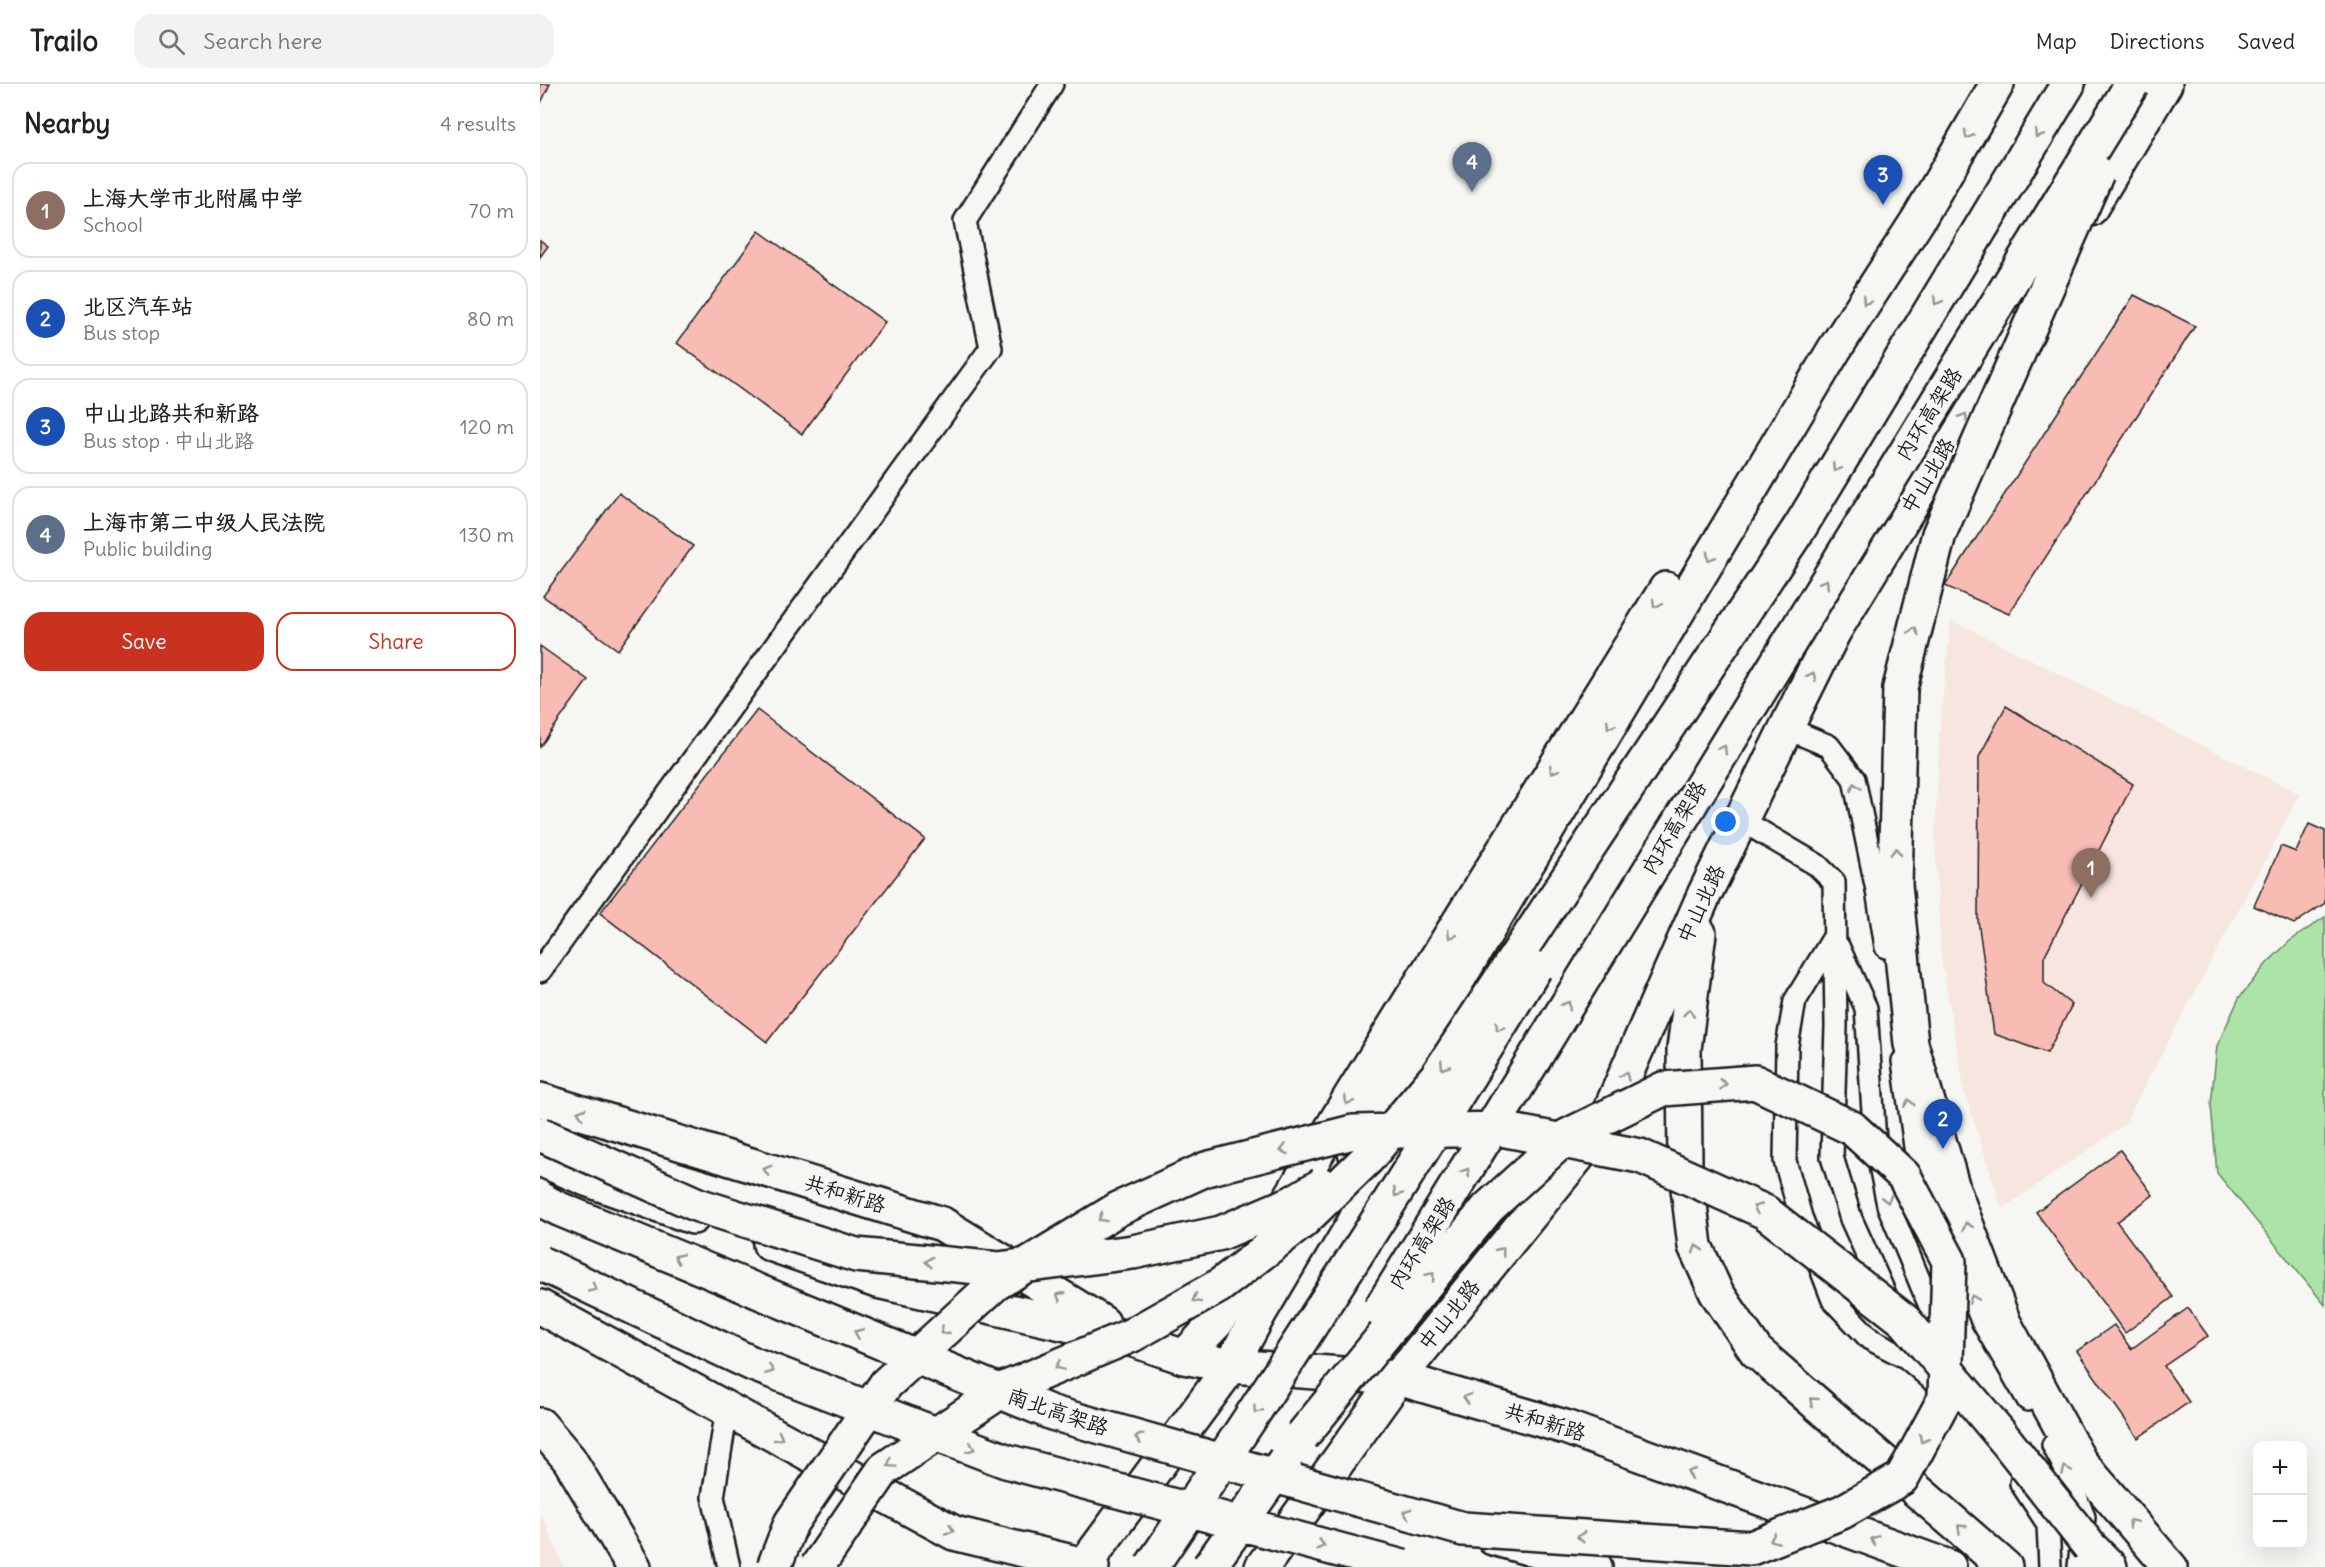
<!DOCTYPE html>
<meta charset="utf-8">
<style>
:root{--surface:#fff;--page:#f2f2f2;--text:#222;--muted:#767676;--line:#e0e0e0;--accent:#c8321e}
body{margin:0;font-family:Delius,"LXGW WenKai TC",sans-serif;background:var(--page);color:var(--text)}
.controls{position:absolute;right:18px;bottom:18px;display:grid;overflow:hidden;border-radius:12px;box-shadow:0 6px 24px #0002}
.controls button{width:54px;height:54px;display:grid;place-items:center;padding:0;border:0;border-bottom:2px solid var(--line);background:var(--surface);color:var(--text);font:30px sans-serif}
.you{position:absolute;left:1186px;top:738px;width:21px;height:21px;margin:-15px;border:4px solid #fff;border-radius:50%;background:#1a73e8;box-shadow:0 0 0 9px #1a73e833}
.badge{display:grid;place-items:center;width:39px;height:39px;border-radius:50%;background:var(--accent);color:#fff;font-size:20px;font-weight:700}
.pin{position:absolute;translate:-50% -50px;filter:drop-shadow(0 2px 3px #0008)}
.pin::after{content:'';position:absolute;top:32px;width:21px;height:18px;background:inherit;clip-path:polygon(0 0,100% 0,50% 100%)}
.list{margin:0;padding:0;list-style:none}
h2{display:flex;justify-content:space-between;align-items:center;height:78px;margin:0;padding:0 24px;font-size:26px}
h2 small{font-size:20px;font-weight:400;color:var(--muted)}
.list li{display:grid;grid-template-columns:39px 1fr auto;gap:18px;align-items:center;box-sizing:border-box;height:96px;margin:0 12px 12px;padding:0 12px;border:2px solid var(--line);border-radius:18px}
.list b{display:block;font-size:22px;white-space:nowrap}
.list p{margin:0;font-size:20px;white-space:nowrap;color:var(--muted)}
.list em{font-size:20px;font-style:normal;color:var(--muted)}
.actions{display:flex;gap:12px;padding:18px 24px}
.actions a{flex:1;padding:14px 0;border:2px solid var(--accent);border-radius:18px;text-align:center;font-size:21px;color:var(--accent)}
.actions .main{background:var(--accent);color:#fff}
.icon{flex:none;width:33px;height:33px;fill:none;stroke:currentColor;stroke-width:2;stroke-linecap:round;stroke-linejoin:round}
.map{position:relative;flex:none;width:1785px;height:1483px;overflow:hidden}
header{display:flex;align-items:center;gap:36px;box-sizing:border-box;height:84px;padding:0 30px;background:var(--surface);border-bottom:2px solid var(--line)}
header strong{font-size:28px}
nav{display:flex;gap:33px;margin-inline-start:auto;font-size:21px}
.search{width:420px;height:54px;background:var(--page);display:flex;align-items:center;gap:15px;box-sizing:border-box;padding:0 21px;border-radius:18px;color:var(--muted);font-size:22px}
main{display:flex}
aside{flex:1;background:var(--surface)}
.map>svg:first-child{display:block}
</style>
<header>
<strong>Trailo</strong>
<div class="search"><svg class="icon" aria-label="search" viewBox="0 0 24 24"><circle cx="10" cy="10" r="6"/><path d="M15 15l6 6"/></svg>Search here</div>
<nav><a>Map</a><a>Directions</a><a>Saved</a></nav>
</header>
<main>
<aside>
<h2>Nearby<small>4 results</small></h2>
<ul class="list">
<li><span class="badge" style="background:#8d6e63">1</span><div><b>上海大学市北附属中学</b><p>School</p></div><em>70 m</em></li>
<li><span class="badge" style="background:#1a4fb4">2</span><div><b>北区汽车站</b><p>Bus stop</p></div><em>80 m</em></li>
<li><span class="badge" style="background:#1a4fb4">3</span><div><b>中山北路共和新路</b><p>Bus stop · 中山北路</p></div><em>120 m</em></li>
<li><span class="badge" style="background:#5c6f8a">4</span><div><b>上海市第二中级人民法院</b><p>Public building</p></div><em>130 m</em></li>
</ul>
<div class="actions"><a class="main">Save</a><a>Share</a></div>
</aside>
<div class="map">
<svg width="1785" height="1483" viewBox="0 0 1785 1483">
<rect width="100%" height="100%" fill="#f6f6f2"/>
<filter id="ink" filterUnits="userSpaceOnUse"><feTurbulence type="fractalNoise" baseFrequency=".0167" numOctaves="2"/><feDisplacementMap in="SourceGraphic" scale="12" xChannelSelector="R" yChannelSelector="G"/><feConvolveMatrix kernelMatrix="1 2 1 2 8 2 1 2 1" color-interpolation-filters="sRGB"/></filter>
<g filter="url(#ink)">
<path fill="#f7e5e0" d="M1411,536L1760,710L1584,1041L1462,1125L1425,1009L1401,874L1395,754L1400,641Z
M0,1430L4,1436L24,1483H0Z"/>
<path fill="#ace4a8" stroke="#648062" stroke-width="1.5" d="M1785,833V1221L1677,1089L1671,1021L1677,962L1699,914L1728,878L1750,857Z"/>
<path fill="#f8bcb5" stroke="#1c1c1c" stroke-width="1.5" d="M0,0H10L0,21Z
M219,147L345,238L262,350L137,259Z
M0,156L8,162L0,173Z
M1594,211L1655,242L1469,530L1405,502Z
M79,409L153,462L78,566L3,512Z
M0,562L48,596L0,663Z
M1466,622L1593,700L1504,873V899L1532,921L1507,969L1454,950L1438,836L1439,673Z
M217,626L385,755L227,958L60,829Z
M1769,740L1785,747V819L1754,840L1714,822L1741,762L1756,768Z
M1580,1066L1613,1111L1577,1138L1633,1213L1585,1249L1496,1128Z
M1648,1224L1668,1252L1624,1282L1649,1318L1598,1354L1537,1267L1574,1241L1591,1265Z"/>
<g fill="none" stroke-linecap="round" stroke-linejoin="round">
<g stroke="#1c1c1c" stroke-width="26">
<path id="lane" d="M1246,644L1289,662L1314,695L1337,806L1346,863
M1201,736L1277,781L1294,798L1296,942L1292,1073L1311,1135L1349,1219
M1294,853L1255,917L1247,962L1245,1077L1261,1133L1293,1216L1330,1255L1367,1274L1411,1312
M1298,862L1326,924L1335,1057L1348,1121L1402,1251
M0,887L451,264L425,137L512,0
M1363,977L1377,1077L1396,1124
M1415,1170L1442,1237L1488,1316
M187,1325L173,1413L189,1483
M1513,1361L1523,1380L1544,1433L1539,1483
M1481,1399L1508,1440L1510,1483"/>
</g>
<g stroke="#1c1c1c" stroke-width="38">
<path id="primary" d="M1550,125L1625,0
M1159,849L1144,965L1145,1080L1155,1162L1176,1208L1216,1267L1465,1483
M0,1016L402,1140L563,1239
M815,1068L1294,266L1378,136L1457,0
M0,1075L49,1096L153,1133
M739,1133L811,1012L1126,505
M230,1160L337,1197L588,1254L644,1273L691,1282L858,1294L1025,1343L1409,1483
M0,1223L414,1449L552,1483
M644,1273L676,1239L714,1175
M543,1483L691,1282L720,1228L784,1120
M722,1483L858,1294L1064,1040L1164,811L1293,549L1477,246"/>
</g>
<g stroke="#1c1c1c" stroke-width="38">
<path id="highway" d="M1260,443L1528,0
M1360,604L1355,801L1371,960L1414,1108L1464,1239L1540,1378L1630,1483
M0,1341L29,1375L94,1483
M953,1454L1055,1483
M1550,1463L1570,1483"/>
</g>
<use href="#lane" stroke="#f6f6f2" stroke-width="21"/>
<use href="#primary" stroke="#f6f6f2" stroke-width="33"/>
<use href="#highway" stroke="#f6f6f2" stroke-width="33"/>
<g stroke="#1c1c1c" stroke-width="38" stroke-linecap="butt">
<path id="highway-bridge" d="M1360,604L1399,450L1557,89
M0,1050L158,1121L316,1171L458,1185L593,1168L681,1149L752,1119L782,1101
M0,1115L19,1125L512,1329L923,1445L1211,1464L1302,1428L1362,1394L1405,1314L1409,1177L1364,1092L1312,1044L1215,998L1123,1005L1027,1052L948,1124L762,1352
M0,1179L213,1280L466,1377L863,1483
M840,1226L1592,0
M234,1483L251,1439L346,1300L455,1200L578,1125L666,1085L813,1048L961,1045L1100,1072L1225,1128L1365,1237L1467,1358L1550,1463
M277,1483L344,1385L464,1305L592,1251L679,1202L762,1138L828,1074L897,992L1260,443
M611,1483C744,1286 871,1087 995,884
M669,1483L745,1376"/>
</g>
<use href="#highway-bridge" stroke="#f6f6f2" stroke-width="33"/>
</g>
<defs><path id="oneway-chevron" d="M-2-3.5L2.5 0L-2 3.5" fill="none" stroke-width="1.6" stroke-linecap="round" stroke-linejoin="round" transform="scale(1.5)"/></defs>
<g stroke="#949492">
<use href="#oneway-chevron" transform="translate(1498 50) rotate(121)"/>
<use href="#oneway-chevron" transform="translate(1428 51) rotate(120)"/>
<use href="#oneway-chevron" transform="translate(1326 217) rotate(123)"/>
<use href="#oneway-chevron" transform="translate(1397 217) rotate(121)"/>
<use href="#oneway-chevron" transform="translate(1424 333) rotate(-59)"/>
<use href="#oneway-chevron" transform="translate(1296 384) rotate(121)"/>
<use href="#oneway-chevron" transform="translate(1170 473) rotate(121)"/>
<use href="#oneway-chevron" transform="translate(1285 499) rotate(-58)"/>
<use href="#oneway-chevron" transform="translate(1116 520) rotate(122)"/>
<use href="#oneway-chevron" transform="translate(1374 547) rotate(-76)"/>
<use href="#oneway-chevron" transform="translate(1272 592) rotate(-64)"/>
<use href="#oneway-chevron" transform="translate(1070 641) rotate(121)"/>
<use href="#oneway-chevron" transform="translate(1183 665) rotate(-58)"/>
<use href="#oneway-chevron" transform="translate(1013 686) rotate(122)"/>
<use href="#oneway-chevron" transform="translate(1315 703) rotate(-105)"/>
<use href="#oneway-chevron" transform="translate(1356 768) rotate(-88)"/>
<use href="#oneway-chevron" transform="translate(911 851) rotate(122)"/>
<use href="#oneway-chevron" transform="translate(1027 921) rotate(-59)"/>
<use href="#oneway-chevron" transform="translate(1149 929) rotate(-83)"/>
<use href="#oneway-chevron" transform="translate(959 943) rotate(121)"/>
<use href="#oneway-chevron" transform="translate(904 982) rotate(123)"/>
<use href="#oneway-chevron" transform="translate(1085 992) rotate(-66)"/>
<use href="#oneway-chevron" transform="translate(1183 1000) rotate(-4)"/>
<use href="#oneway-chevron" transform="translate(808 1017) rotate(121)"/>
<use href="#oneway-chevron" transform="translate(1369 1019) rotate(-98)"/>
<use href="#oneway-chevron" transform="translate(41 1029) rotate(-163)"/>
<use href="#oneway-chevron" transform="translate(744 1066) rotate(166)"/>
<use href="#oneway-chevron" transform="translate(227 1086) rotate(-163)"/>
<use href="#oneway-chevron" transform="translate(926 1088) rotate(-58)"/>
<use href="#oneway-chevron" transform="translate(857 1109) rotate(123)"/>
<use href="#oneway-chevron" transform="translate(1347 1115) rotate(77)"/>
<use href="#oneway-chevron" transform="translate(1217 1124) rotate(-155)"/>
<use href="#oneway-chevron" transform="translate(562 1134) rotate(149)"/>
<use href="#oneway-chevron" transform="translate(1427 1142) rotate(-111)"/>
<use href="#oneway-chevron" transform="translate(1157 1165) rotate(-108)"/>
<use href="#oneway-chevron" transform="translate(961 1167) rotate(-51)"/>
<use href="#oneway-chevron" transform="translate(138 1174) rotate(-157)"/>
<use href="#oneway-chevron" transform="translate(389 1178) rotate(-175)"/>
<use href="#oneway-chevron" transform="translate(891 1192) rotate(-50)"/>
<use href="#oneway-chevron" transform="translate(53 1204) rotate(25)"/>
<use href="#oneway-chevron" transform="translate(520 1212) rotate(-149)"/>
<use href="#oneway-chevron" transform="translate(656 1215) rotate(151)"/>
<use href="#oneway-chevron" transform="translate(1433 1215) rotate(-112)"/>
<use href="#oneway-chevron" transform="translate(404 1247) rotate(137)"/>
<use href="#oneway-chevron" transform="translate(318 1249) rotate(-157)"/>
<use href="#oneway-chevron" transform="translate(519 1282) rotate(157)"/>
<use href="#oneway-chevron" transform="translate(230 1286) rotate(21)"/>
<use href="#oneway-chevron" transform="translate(927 1314) rotate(-164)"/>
<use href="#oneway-chevron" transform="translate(1273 1317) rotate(-139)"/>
<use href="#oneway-chevron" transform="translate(717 1326) rotate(123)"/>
<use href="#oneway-chevron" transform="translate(239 1353) rotate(29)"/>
<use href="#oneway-chevron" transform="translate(599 1354) rotate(-164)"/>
<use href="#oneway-chevron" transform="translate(1383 1355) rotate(118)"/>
<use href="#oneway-chevron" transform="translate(431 1364) rotate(21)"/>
<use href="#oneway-chevron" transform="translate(351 1380) rotate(145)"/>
<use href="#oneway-chevron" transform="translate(1526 1386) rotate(-113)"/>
<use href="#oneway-chevron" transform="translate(1151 1389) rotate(-160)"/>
<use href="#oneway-chevron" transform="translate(867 1429) rotate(-164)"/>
<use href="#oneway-chevron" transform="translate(1592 1439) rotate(-131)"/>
<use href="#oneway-chevron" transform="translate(1421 1444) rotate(-137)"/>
<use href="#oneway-chevron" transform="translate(410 1446) rotate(25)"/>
<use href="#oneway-chevron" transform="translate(1041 1453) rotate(-176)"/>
<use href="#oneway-chevron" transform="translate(1234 1455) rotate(158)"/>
<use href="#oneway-chevron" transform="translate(1334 1456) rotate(-160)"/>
<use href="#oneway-chevron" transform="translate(781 1461) rotate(15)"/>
</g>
</g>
<g text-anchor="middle" stroke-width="4.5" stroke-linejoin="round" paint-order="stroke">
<g font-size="21" fill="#1c1c1c" stroke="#f6f6f2">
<text transform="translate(1389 330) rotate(-58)" y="7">内环高架路</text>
<text transform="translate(1388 392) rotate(-59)" y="7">中山北路</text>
<text transform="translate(1134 744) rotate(-59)" y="7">内环高架路</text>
<text transform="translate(1161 820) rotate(-65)" y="7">中山北路</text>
<text transform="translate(305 1110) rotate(17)" y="7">共和新路</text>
<text transform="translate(882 1159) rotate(-58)" y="7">内环高架路</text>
<text transform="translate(909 1231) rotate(-51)" y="7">中山北路</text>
<text transform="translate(518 1328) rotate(19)" y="7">南北高架路</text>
<text transform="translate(1005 1338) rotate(17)" y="7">共和新路</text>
</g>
</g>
</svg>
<div class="controls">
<button>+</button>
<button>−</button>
</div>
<div class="you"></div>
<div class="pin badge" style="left:1551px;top:814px;background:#8d6e63">1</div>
<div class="pin badge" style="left:1403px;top:1065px;background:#1a4fb4">2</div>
<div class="pin badge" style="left:1343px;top:121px;background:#1a4fb4">3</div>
<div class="pin badge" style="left:932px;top:108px;background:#5c6f8a">4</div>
</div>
</main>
